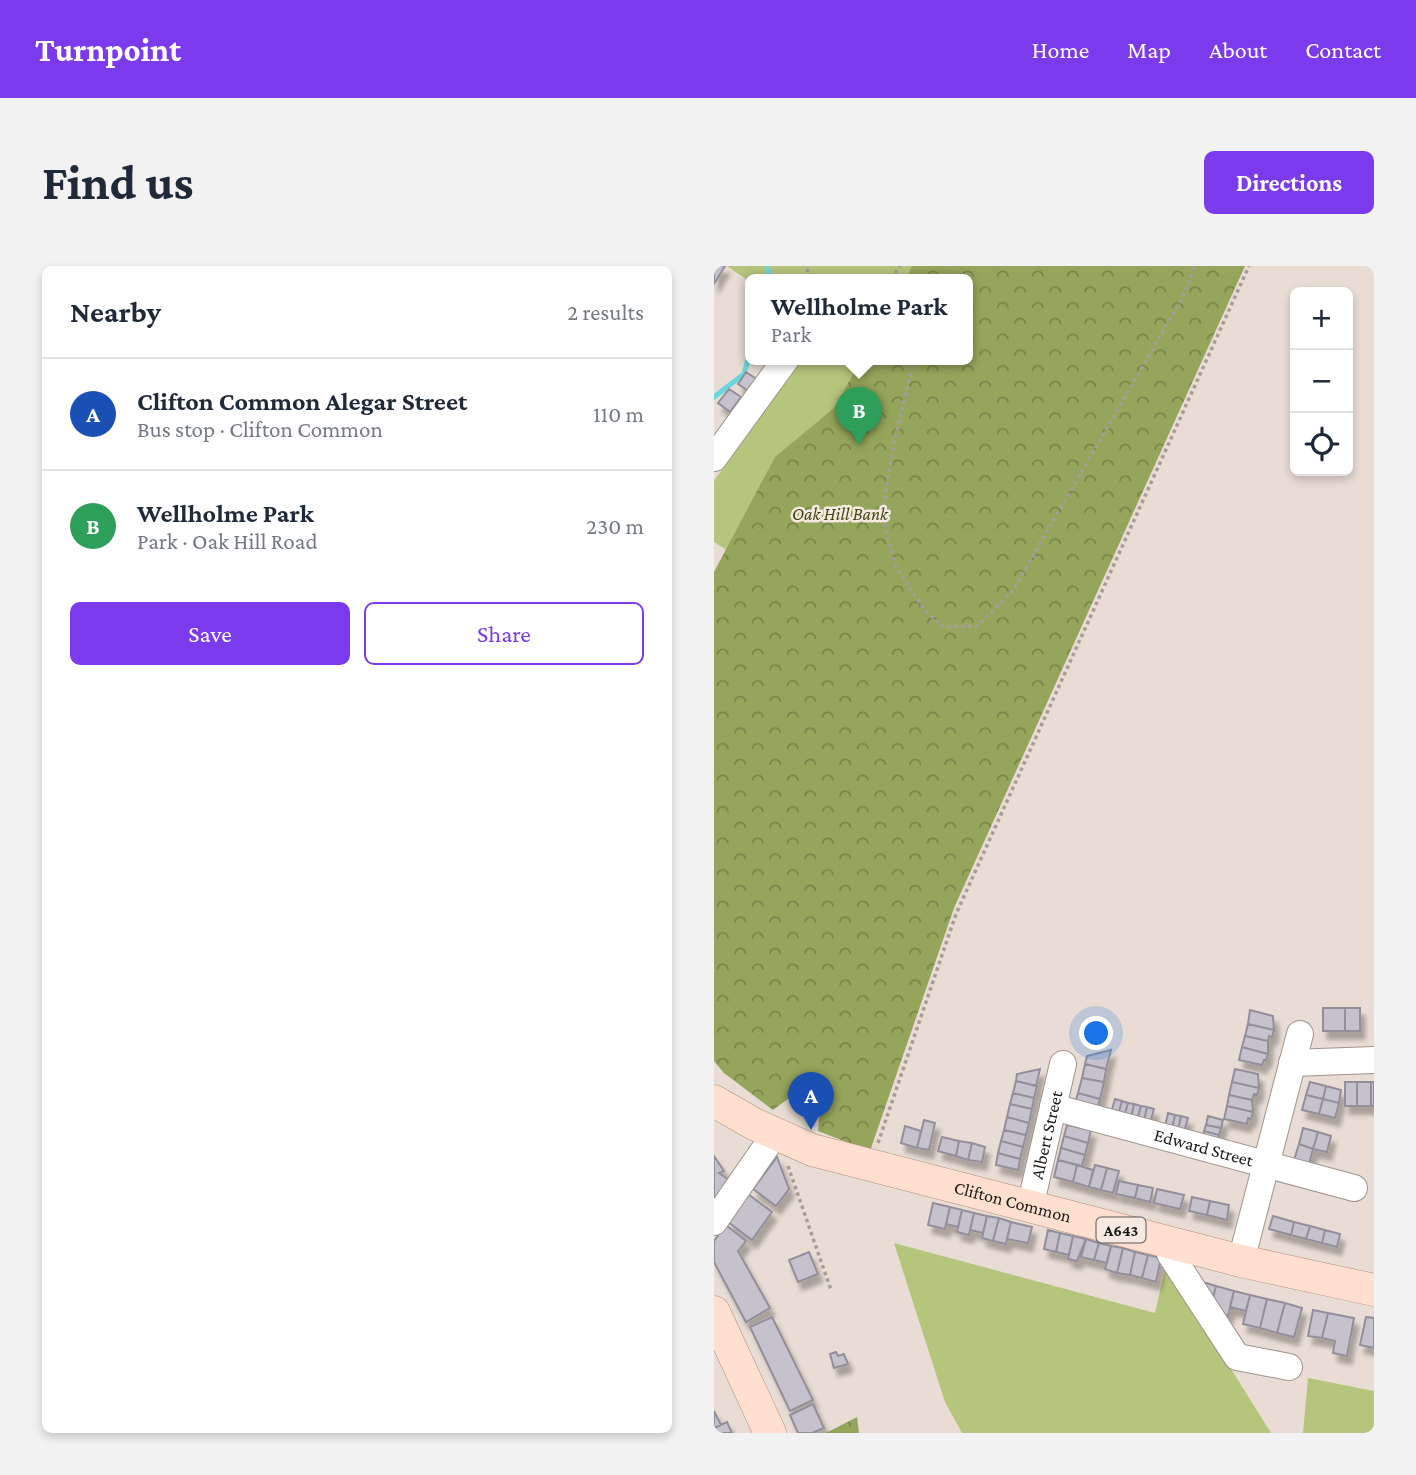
<!DOCTYPE html>
<meta charset="utf-8">
<style>
:root{--surface:#fff;--page:#f2f2f3;--text:#1f2937;--muted:#747a83;--line:#e0e1e3;--accent:#7c3aed}
body{margin:0;font-family:"Crimson Pro",serif;background:var(--page);color:var(--text)}
.controls{position:absolute;right:21px;top:21px;display:grid;overflow:hidden;border-radius:10px;box-shadow:0 4px 10px #0003}
.controls button{width:63px;height:63px;display:grid;place-items:center;padding:0;border:0;border-bottom:2px solid var(--line);background:var(--surface);color:var(--text);font:35px sans-serif}
.you{position:absolute;left:383px;top:768px;width:24px;height:24px;margin:-18px;border:5px solid #fff;border-radius:50%;background:#1a73e8;box-shadow:0 0 0 10px #1a73e833}
.badge{display:grid;place-items:center;width:46px;height:46px;border-radius:50%;background:var(--accent);color:#fff;font-size:23px;font-weight:700}
.pin{position:absolute;translate:-50% -58px;filter:drop-shadow(0 2px 4px #0008)}
.pin::after{content:'';position:absolute;top:37px;width:24px;height:21px;background:inherit;clip-path:polygon(0 0,100% 0,50% 100%)}
.popup{position:absolute;left:31px;top:8px;width:228px;height:91px;box-sizing:border-box;display:grid;place-content:center;border-radius:10px;background:var(--surface);filter:drop-shadow(0 2px 5px #0005);font-size:23px;white-space:nowrap;color:var(--muted)}
.popup b{font-size:26px;color:var(--text)}
.popup::after{content:'';position:absolute;left:50%;top:100%;margin-left:-14px;border:14px solid transparent;border-top-color:var(--surface)}
.list{margin:0;padding:0;list-style:none}
h2{display:flex;justify-content:space-between;align-items:center;height:91px;margin:0;padding:0 28px;font-size:30px}
h2 small{font-size:23px;font-weight:400;color:var(--muted)}
.list li{display:grid;grid-template-columns:46px 1fr auto;gap:21px;align-items:center;box-sizing:border-box;height:112px;padding:0 28px;border-top:2px solid var(--line)}
.list b{display:block;font-size:26px;white-space:nowrap}
.list p{margin:0;font-size:23px;white-space:nowrap;color:var(--muted)}
.list em{font-size:23px;font-style:normal;color:var(--muted)}
.actions{display:flex;gap:14px;padding:21px 28px}
.actions a{flex:1;padding:16px 0;border:2px solid var(--accent);border-radius:10px;text-align:center;font-size:24px;color:var(--accent)}
.actions .main{background:var(--accent);color:#fff}
.icon{flex:none;width:38px;height:38px;fill:none;stroke:currentColor;stroke-width:2;stroke-linecap:round;stroke-linejoin:round}
.map{position:relative;flex:none;width:660px;height:1167px;overflow:hidden;border-radius:10px}
header{display:flex;align-items:center;gap:42px;box-sizing:border-box;height:98px;padding:0 35px;background:var(--accent);color:#fff}
header strong{font-size:33px}
nav{display:flex;gap:38px;margin-inline-start:auto;font-size:24px}
.intro{display:flex;align-items:center;justify-content:space-between;box-sizing:border-box;height:168px;padding:0 42px}
h1{margin:0;font-size:49px}
.button{padding:18px 32px;border-radius:10px;background:var(--accent);color:#fff;font-size:24px;font-weight:700}
main{display:flex;gap:42px;padding:0 42px}
aside{flex:1;background:var(--surface);border-radius:10px;box-shadow:0 4px 10px #0003}
.map>svg:first-child{display:block}
</style>
<header>
<strong>Turnpoint</strong>
<nav><a>Home</a><a>Map</a><a>About</a><a>Contact</a></nav>
</header>
<div class="intro"><h1>Find us</h1><a class="button">Directions</a></div>
<main>
<aside>
<h2>Nearby<small>2 results</small></h2>
<ul class="list">
<li><span class="badge" style="background:#1a4fb4">A</span><div><b>Clifton Common Alegar Street</b><p>Bus stop · Clifton Common</p></div><em>110 m</em></li>
<li><span class="badge" style="background:#2e9e5b">B</span><div><b>Wellholme Park</b><p>Park · Oak Hill Road</p></div><em>230 m</em></li>
</ul>
<div class="actions"><a class="main">Save</a><a>Share</a></div>
</aside>
<div class="map">
<svg width="660" height="1167" viewBox="0 0 660 1167">
<defs>
<pattern id="forest-crowns" width="20" height="18" patternUnits="userSpaceOnUse" patternTransform="scale(1.75)"><rect width="20" height="18" fill="#95a55b"/><path d="M2 6a3 3 0 1 1 6 0M12 15a3 3 0 1 1 6 0" fill="none" stroke="#79854a"/></pattern>
<filter id="shadow"><feDropShadow dx="4.5" dy="8" stdDeviation="2" flood-color="#0004"/></filter>
</defs>
<rect width="100%" height="100%" fill="#e8dcd4"/>
<path fill="#b5c57c" d="M13,0H355L148,369L0,276V215L87,93H254V13H37L36,16Z
M180,977L441,1047L452,999L557,1167H248L231,1136Z
M594,1112L660,1125V1167H589Z"/>
<path fill="url(#forest-crowns)" d="M198,0H531L240,642L156,885L104,865L107,826L86,824L59,844L10,807L0,795V306L61,191L120,142L148,93H254V13H192Z
M143,1151L145,1167H112Z"/>
<g fill="none" stroke-linecap="round" stroke-linejoin="round">
<path stroke="#6ad6e0" stroke-width="5" d="M53,0L56,13
M0,131L30,108L37,82"/>
</g>
<path fill="#c5c1cd" stroke="#938f9a" stroke-width="2" filter="url(#shadow)" d="M0,0H11L0,18Z
M32,106L44,114L36,126L24,118Z
M15,123L27,131L16,146L4,137Z
M609,742H631V765H609Z
M631,742H646V765H631Z
M536,744L559,750L560,764L534,758Z
M534,758L560,764L558,771L555,770L554,775L531,770Z
M531,770L554,775V788L528,781Z
M528,781L554,788L552,794H550L548,799L525,794Z
M397,784L392,803L371,798L373,790Z
M371,798L392,803L390,816L368,812Z
M326,803L322,820L302,815L303,808Z
M521,803L544,808L545,822L518,816Z
M368,812L390,816L386,833L364,827Z
M302,815L323,820L320,832L299,827Z
M518,816L545,822L543,829L540,828L538,834L515,829Z
M596,816L612,820L609,833L592,829Z
M631,816H643V840H631Z
M643,816H657V840H643Z
M657,816H660V840H657Z
M612,820L627,824L625,837L609,833Z
M299,827L320,832L318,843L296,838Z
M364,827L386,833L382,847L360,841Z
M515,829L538,834L539,846L513,840Z
M592,829L609,833L605,848L588,844Z
M401,833L408,835L404,849L397,847Z
M609,833L625,837L621,852L605,848Z
M408,835L414,837L410,851L404,849Z
M414,837L420,838L417,852L410,851Z
M296,838L318,843L315,857L293,851Z
M420,838L427,840L423,854L417,852Z
M427,840L433,841L430,855L423,854Z
M513,840L539,846L537,853L534,852L533,858L510,853Z
M433,841L440,843L436,857L430,855Z
M454,847L461,849L458,863L451,861Z
M461,849L467,850L464,864L458,863Z
M467,850L474,852L470,866L464,864Z
M494,850L509,854L507,862L492,859Z
M293,851L315,857L312,869L290,864Z
M210,854L221,857L215,884L203,882Z
M353,859L377,864L374,877L350,870Z
M492,859L507,862L505,869L490,865Z
M191,860L207,865L203,882L187,877Z
M589,862L604,866L599,883L585,878Z
M290,864L312,869L309,881L287,875Z
M490,865L505,869L504,875L489,872Z
M604,866L617,870L613,886L599,883Z
M350,870L374,877L371,889L347,882Z
M228,871L245,875L242,890L224,885Z
M245,875L258,877L254,894L242,890Z
M287,875L309,881L306,893L284,887Z
M258,877L271,881L268,896L254,894Z
M585,878L599,883L595,898L580,894Z
M347,882L371,889L368,900L344,894Z
M284,887L306,893L304,904L282,899Z
M0,890L10,905L5,907L15,914L0,935Z
M63,891L75,923L62,940L39,923Z
M344,894L363,899L359,916L340,911Z
M363,899L379,904L375,921L359,916Z
M381,899L393,902L387,924L375,921Z
M393,902L405,905L399,927L387,924Z
M405,915L424,919L421,932L402,928Z
M424,919L439,922L436,936L421,932Z
M443,923L470,929L466,943L440,937Z
M34,928L58,946L38,974L14,956Z
M478,931L496,935L493,949L475,945Z
M496,935L515,939L513,954L493,949Z
M219,937L236,941L231,963L214,959Z
M236,941L248,944L244,961L232,958Z
M248,944L260,947L255,969L243,966Z
M260,947L273,950L269,967L256,964Z
M273,950L285,952L279,975L268,972Z
M559,950L580,956L577,969L555,963Z
M285,952L297,956L292,978L279,975Z
M297,956L318,961L314,977L293,973Z
M580,956L596,960L592,973L577,969Z
M12,959L32,975L24,985L56,1042L32,1056L0,996V975Z
M596,960L611,964L608,977L592,973Z
M334,964L346,967L342,986L330,983Z
M611,964L626,968L623,981L608,977Z
M346,967L359,970L355,989L342,986Z
M359,970L372,973L363,995L354,993Z
M372,973L385,977L380,994L367,991Z
M385,977L397,980L393,997L380,994Z
M397,980L409,982L403,1007L391,1003Z
M409,982L421,986L416,1009L403,1007Z
M95,986L104,1008L84,1016L75,994Z
M421,986L434,989L428,1012L416,1009Z
M434,989L447,992L442,1016L428,1012Z
M482,1014L502,1020L498,1035Z
M502,1020L520,1025L514,1050L496,1045Z
M520,1025L536,1029L532,1045L516,1041Z
M536,1029L553,1033L546,1062L529,1058Z
M553,1033L571,1037L563,1067L546,1062Z
M571,1037L588,1042L580,1071L563,1067Z
M599,1044L614,1047L608,1072L594,1070Z
M614,1047L640,1052L633,1090L619,1087L621,1075L608,1072Z
M58,1051L99,1134L76,1145L36,1061Z
M652,1051L660,1052V1082L646,1079Z
M122,1086L124,1090L130,1088L134,1098L120,1102L116,1088Z
M99,1138L110,1162L98,1167H84L76,1149Z
M0,1145L7,1159L0,1162Z
M13,1156L18,1167H0V1162Z"/>
<g fill="none" stroke-linecap="round" stroke-linejoin="round">
<g stroke="#9f948d" stroke-width="28">
<g id="minor">
<path d="M0,192L72,93"/>
<path d="M578,797L660,794"/>
<path id="s1" d="M339,841L640,922"/>
<path id="s2" d="M316,941L349,798"/>
<path d="M0,956L61,868"/>
<path d="M455,976L456,988L523,1091L575,1101"/>
<path d="M527,995L586,768"/>
</g>
</g>
<g stroke="#ae8c7a" stroke-width="33">
<g id="major">
<path id="s3" d="M0,835L40,858L98,884L527,995L660,1024"/>
<path d="M0,1046L56,1167"/>
</g>
</g>
<path stroke="#a79d97" stroke-width="3.5" stroke-dasharray="3.5 3.5" stroke-linecap="butt" d="M93,13L94,0
M177,13L186,0
M200,93L181,173L168,249L182,301L210,343L229,361L263,360L298,326L469,31L481,0
M164,877L242,648L535,0
M74,900L117,1024"/>
<use href="#minor" stroke="#fff" stroke-width="26"/>
<use href="#major" stroke="#fedfd0" stroke-width="32"/>
</g>
<g text-anchor="middle" stroke-width="5" stroke-linejoin="round" paint-order="stroke">
<rect fill="#f6e9e2" stroke="#5d5752" stroke-width="2" x="382.5" y="951.5" width="49" height="25" rx="5"/>
<g font-size="16" font-weight="bold" fill="#1c1815">
<text x="407" y="970">A643</text>
</g>
<g font-size="18" font-style="italic" fill="#3d470e" stroke="#f6e9e2">
<text x="126" y="254">Oak Hill Bank</text>
</g>
<g font-size="18" fill="#1c1815" stroke="#f6e9e2">
<text dy="6" stroke="none"><textPath href="#s2" startOffset="74">Albert Street</textPath></text>
<text dy="6" stroke="none"><textPath href="#s1" startOffset="156">Edward Street</textPath></text>
<text dy="6" stroke="none"><textPath href="#s3" startOffset="317">Clifton Common</textPath></text>
</g>
</g>
</svg>
<div class="controls">
<button>+</button>
<button>−</button>
<button><svg class="icon" aria-label="locate" viewBox="0 0 24 24"><circle cx="12" cy="12" r="6"/><path d="M12 2v4M12 18v4M2 12h4M18 12h4"/></svg></button>
</div>
<div class="you"></div>
<div class="pin badge" style="left:97px;top:864px;background:#1a4fb4">A</div>
<div class="pin badge" style="left:145px;top:179px;background:#2e9e5b">B</div>
<div class="popup"><b>Wellholme Park</b>Park</div>
</div>
</main>
